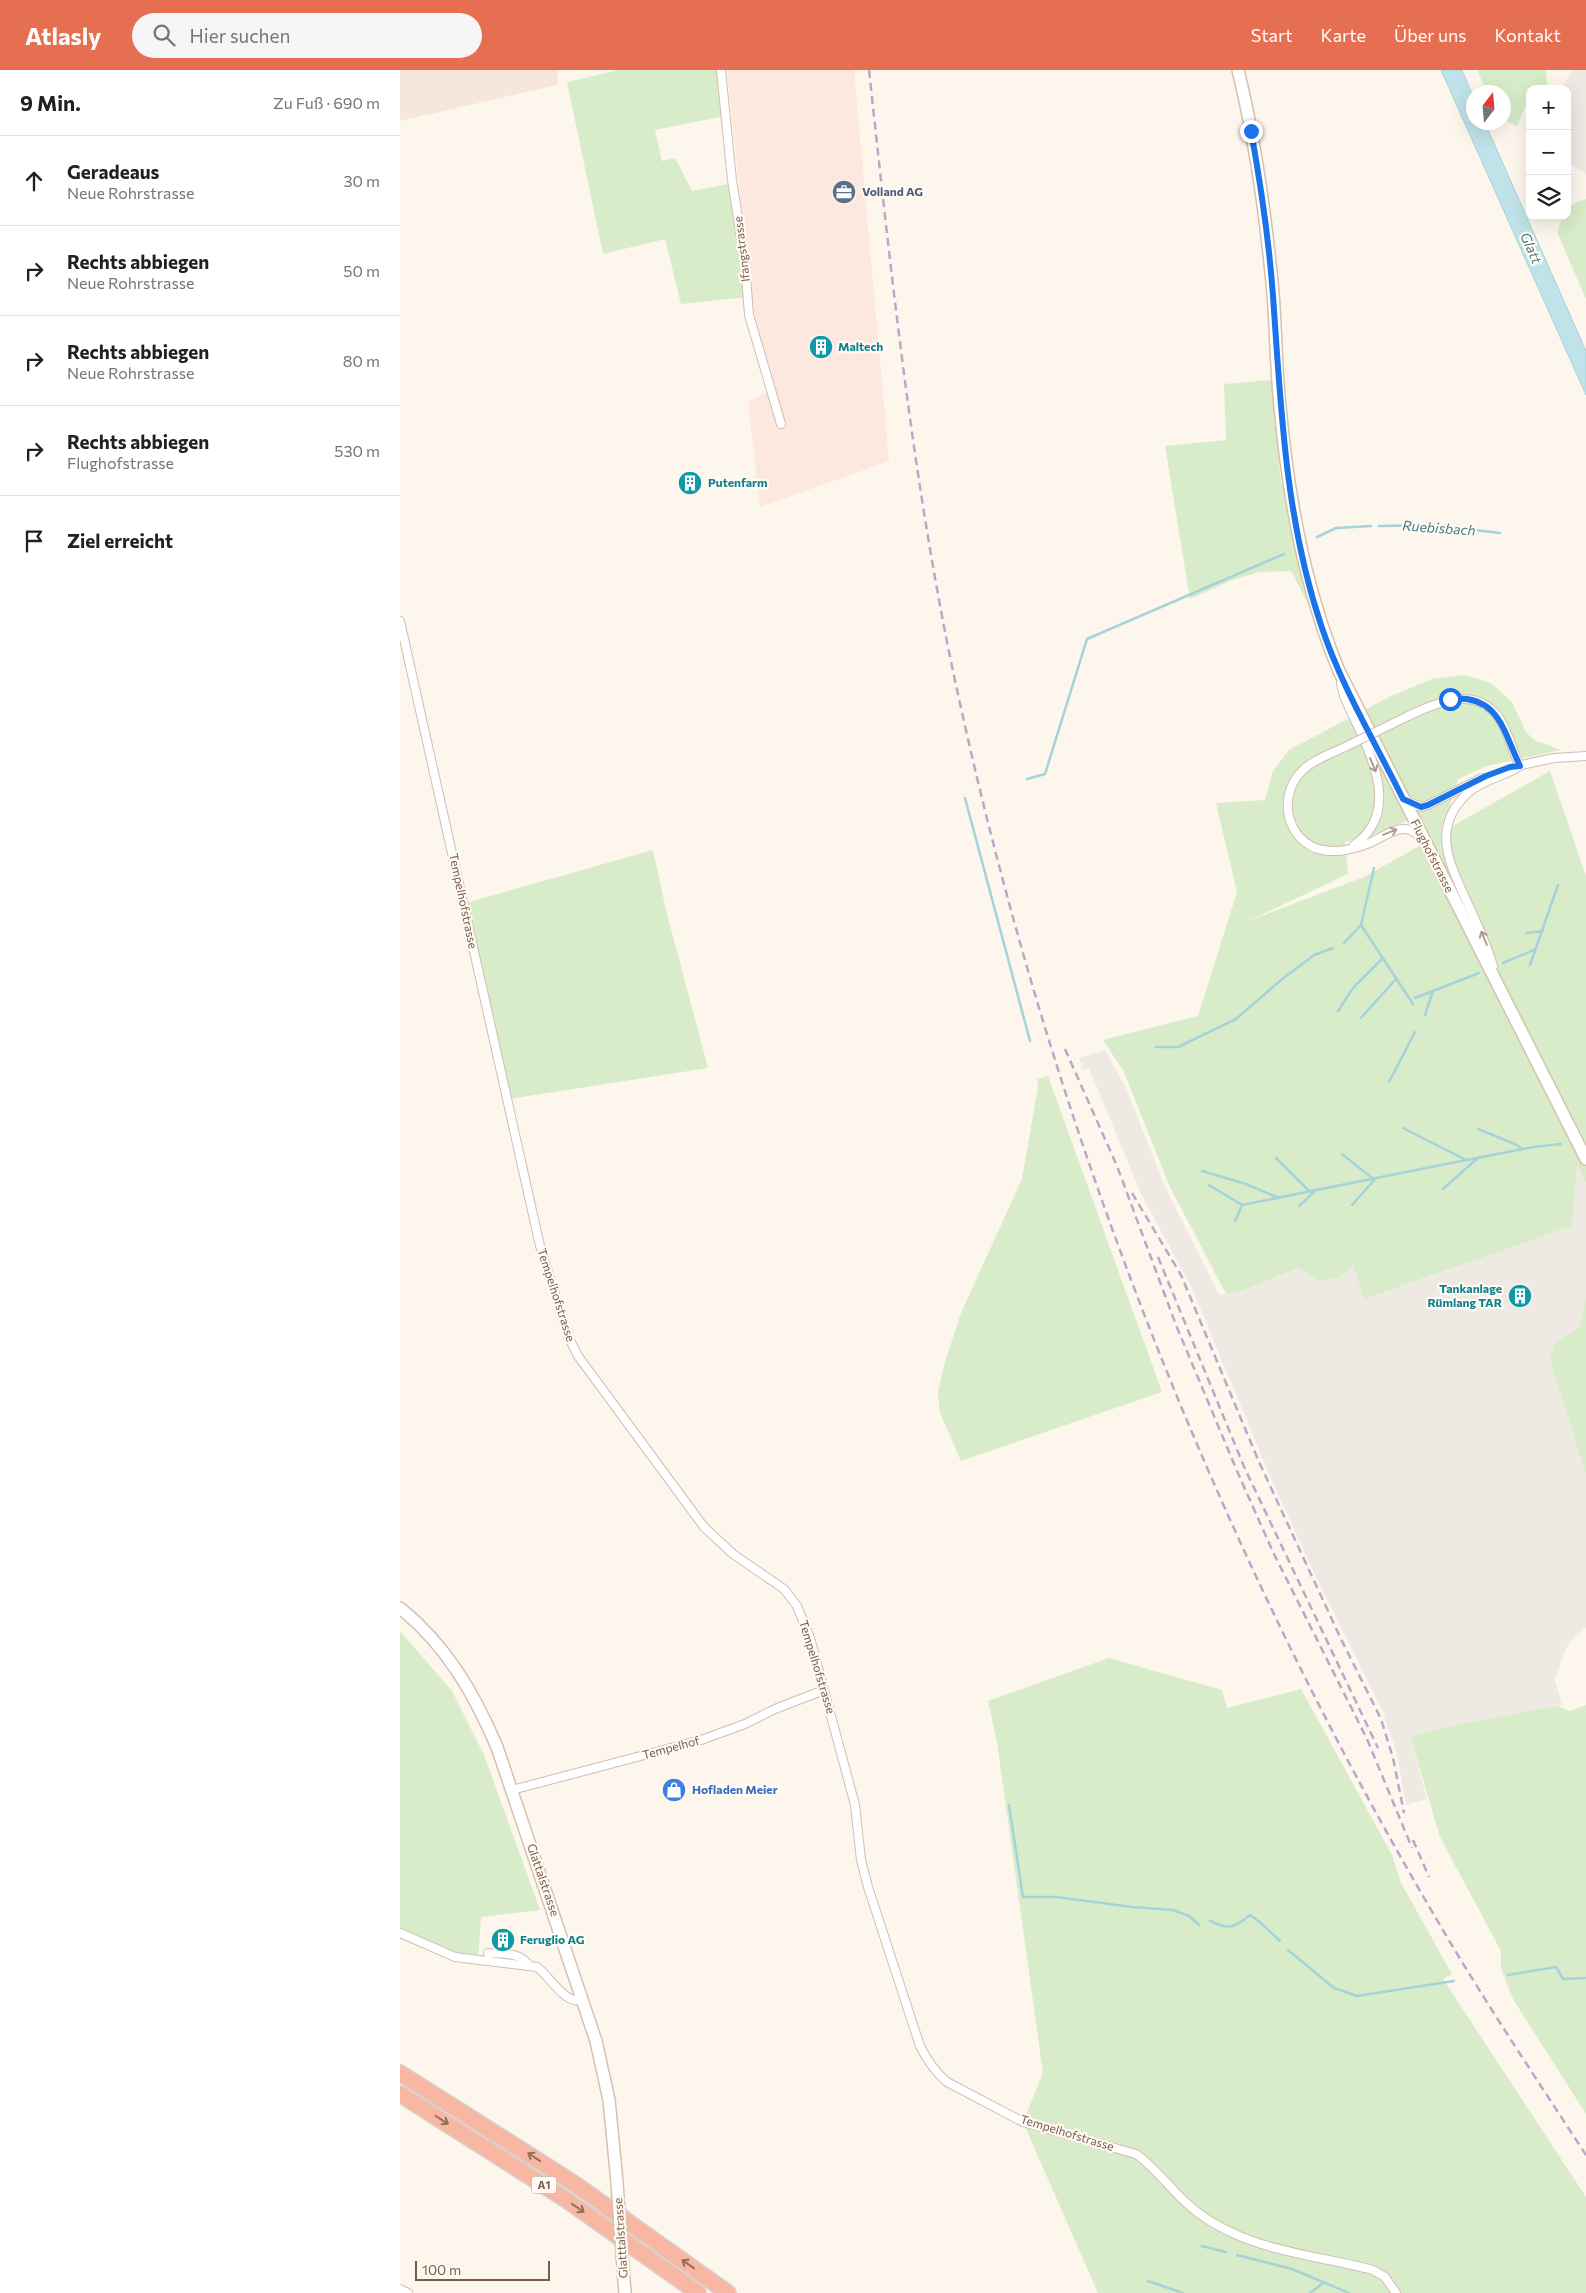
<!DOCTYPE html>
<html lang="de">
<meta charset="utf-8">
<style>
:root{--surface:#fff;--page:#f6f6f6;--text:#202124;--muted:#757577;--line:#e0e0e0;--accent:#e76f51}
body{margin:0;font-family:Commissioner,sans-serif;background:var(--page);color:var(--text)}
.controls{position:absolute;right:15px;top:15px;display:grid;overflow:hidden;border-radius:10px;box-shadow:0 5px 20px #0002}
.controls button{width:45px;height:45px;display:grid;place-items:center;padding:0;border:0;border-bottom:1px solid var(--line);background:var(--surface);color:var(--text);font:25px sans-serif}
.compass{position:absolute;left:1066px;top:15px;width:45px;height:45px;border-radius:50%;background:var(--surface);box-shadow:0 5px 20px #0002;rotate:16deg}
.scale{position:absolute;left:15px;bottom:12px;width:135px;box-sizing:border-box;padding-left:5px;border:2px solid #7a5c4d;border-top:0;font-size:14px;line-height:18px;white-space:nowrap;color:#7a5c4d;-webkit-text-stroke:4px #fffaf3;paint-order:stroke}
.stop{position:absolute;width:15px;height:15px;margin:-11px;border:4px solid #1a73e8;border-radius:50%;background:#fff}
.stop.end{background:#1a73e8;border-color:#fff;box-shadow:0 1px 5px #0008}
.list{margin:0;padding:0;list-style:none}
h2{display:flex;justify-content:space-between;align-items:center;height:65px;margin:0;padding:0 20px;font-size:21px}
h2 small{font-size:16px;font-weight:400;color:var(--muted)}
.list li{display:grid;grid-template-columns:32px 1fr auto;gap:15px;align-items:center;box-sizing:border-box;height:90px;padding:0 20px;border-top:1px solid var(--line)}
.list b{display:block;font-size:19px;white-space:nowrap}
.list p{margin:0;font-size:16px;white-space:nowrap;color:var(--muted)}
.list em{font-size:16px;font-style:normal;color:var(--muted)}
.icon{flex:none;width:28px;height:28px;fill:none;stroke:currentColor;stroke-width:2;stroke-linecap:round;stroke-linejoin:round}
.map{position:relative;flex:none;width:1186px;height:2223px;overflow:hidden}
header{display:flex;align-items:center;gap:30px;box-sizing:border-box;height:70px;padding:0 25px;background:var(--accent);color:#fff}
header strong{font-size:24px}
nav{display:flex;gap:28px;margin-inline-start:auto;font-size:18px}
.search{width:350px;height:45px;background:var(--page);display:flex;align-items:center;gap:12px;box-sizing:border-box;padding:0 18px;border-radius:28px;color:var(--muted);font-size:19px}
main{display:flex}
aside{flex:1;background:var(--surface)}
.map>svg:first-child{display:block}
</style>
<header>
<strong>Atlasly</strong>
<div class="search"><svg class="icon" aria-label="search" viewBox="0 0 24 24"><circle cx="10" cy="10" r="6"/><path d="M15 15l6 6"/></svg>Hier suchen</div>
<nav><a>Start</a><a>Karte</a><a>Über uns</a><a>Kontakt</a></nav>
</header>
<main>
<aside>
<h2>9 Min.<small>Zu Fuß · 690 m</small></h2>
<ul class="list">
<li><svg class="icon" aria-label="ahead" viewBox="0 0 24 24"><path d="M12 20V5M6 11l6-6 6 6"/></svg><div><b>Geradeaus</b><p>Neue Rohrstrasse</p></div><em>30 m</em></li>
<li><svg class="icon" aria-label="right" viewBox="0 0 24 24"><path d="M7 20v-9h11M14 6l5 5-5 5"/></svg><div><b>Rechts abbiegen</b><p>Neue Rohrstrasse</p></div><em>50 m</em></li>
<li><svg class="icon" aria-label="right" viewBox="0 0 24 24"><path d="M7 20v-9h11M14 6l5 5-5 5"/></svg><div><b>Rechts abbiegen</b><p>Neue Rohrstrasse</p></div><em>80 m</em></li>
<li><svg class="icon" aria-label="right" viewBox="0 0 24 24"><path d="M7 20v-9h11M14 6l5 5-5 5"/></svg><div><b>Rechts abbiegen</b><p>Flughofstrasse</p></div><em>530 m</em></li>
<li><svg class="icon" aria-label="arrive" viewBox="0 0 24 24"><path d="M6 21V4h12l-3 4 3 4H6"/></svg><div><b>Ziel erreicht</b></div></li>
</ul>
</aside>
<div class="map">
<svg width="1186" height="2223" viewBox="0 0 1186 2223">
<rect width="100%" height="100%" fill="#fdf6ec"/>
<path fill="#f5e8da" d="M0,0H158L157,15L0,51Z"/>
<path fill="#fde8e0" d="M327,0H454L489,391L360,437L348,332L374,318L353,247Z"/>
<path fill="#efe9e4" d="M1173,0H1186V104L1167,92V19H1161Z
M705,980L726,1018L765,1117L819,1225L843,1220L898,1198L918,1211L953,1195L964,1227L969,1228L1172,1156L1177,1091L1186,1113V1228L1179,1258L1155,1272L1150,1292L1186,1404V1557L1169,1573L1164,1583L1155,1610L1162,1635L1054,1655L1010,1666L1027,1729L1006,1735L996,1680L984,1647L985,1646L916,1507L873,1413L791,1216L741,1124L689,998L683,1000L679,988Z"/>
<path fill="#d8ecc9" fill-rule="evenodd" d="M218,0H319L325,46L255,60L262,91L275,88L292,121L333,113L347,227L281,234L265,169L203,184L167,12Z
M1077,0H1146L1147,14L1142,19H1130V32L1124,39L1117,56L1104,50V22H1087Z
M1186,129V229L1157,162L1163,146H1167C1167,134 1176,133 1186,129Z
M872,310L880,405L892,466L911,540L891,501L859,502L830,511L790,529L765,376L826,370L824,314Z
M1064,605L1091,613L1112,632L1126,662L1134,670L1161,680L1087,696L1058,709L1042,762L1150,701L1186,806V1113L1177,1093L1172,1156L968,1228H964L953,1195L939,1208L918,1211L898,1198L843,1220L826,1224L769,1115L724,1002L703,970L798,946L837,822L816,733L865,730L873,701L889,680L989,627L1032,609ZM1018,746L1030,770L964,807L848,851L948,804L945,772L972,766Z
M253,780L266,840L308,998L109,1029L66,833Z
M648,1006L762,1322L561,1391L540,1343L538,1323L544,1295L561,1243L622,1109L638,1017L637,1009Z
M1186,1228V1404L1152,1299L1150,1288L1155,1272L1179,1258Z
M0,1561L52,1621L84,1685L140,1840L81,1847L78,1889L66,1888L0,1861Z
M709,1588L822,1620L827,1638L901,1619L992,1785L1001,1813L1052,1904L1043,1909L1186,2127V2223H698L623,2052L643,2003L597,1672L588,1631Z
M1186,1635V2044L1113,1929L1101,1899V1881L1040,1767L1010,1666L1054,1655L1157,1636L1170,1641Z"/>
<path fill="#bfe3e8" stroke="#a5d3da" d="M1041,0H1062L1073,26L1074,52L1085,53L1186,281V325Z"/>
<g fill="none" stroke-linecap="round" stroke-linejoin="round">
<path stroke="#a5d3da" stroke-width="2.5" d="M979,456L1031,455L1100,463
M917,467L936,458L971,456
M627,709L645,704L687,569L884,484
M565,728L630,971
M961,855L1013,934
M1127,863L1143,861
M944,873L961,855L974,798
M1103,893L1136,879
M1130,895L1158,815
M1015,928L1079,903
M938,941L953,918L982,889
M1025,945L1033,921
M961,948L996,909
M756,977H778L836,949L881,910L914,885L933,878
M989,1012L1015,962
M1003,1058L1066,1090
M1078,1059L1117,1075L1122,1079
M942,1084L972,1108
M876,1088L909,1121
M802,1101L846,1114L879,1128
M809,1115L842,1135L1041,1095L1133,1077L1161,1074
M1043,1119L1079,1087
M952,1135L976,1108
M899,1136L914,1122
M835,1151L842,1135
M609,1735L623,1827H656L732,1837L773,1840L789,1846L799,1855
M810,1851C829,1860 834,1858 850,1845L861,1853L880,1871
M888,1880L934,1918L957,1926L1054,1911
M1108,1905L1156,1897L1163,1909L1186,1908
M802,2176L826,2182
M837,2185L892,2199L949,2223
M748,2211L783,2223
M910,2223L923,2213"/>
<g stroke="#d1beb0" stroke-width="10">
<path id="street" d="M321,0L332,110L345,193L349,245L381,354
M0,551L140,1176L168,1266L178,1286L304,1457L333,1484L384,1519L397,1536L410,1568L455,1735L461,1790L468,1817L520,1976C527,1990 534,2001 547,2012L623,2052L736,2084C759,2100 774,2125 797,2142C848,2181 912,2184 973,2200L985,2207L996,2223
M941,613L944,626C963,671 1007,738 954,775
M1008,646C1039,632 1079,613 1102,653C1109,666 1113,682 1120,696
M945,677C930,684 913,690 902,701C879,724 884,764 915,778C931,784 951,780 967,774C986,767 1003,748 1021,768
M1117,696L1154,688L1186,686
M1004,730L1021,737L1028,735L1082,708
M1093,896C1086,873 1077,853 1067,832C1049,792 1030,757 1069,722C1084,709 1104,707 1120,696
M112,1720L301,1670L345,1654L375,1639L424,1620
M0,1863L55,1887L137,1897C150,1906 164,1935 183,1930
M88,1883C103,1884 119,1882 128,1894
M0,2219L8,2223"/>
</g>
<g stroke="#d6c0b0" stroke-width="14">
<path id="secondary" d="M838,0C856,73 866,148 873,223C876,261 876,299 880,336C888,426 904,517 939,601L1186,1089
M0,1538C46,1575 74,1623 97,1677L196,1971L209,2030L217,2112
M223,2198L225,2223"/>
</g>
<g stroke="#dad1cd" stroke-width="18">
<path id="highway" d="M0,2003L175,2114L328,2223
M0,2024L165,2129L298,2223"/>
</g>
<use href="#street" stroke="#fff" stroke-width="8"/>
<use href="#secondary" stroke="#fff" stroke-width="11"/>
<use href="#highway" stroke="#f7b7a3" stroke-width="15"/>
<path stroke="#b9a8c9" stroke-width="2.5" stroke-dasharray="8 5" stroke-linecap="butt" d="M469,0C490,193 510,386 548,577C642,1035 813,1476 1053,1877C1095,1947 1141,2016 1186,2085
M665,979L717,1096L776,1255L837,1401L873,1482L967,1669L1012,1778
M732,1123L781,1205L859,1392L941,1569L981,1649L993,1688L1004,1743
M758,1187L845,1399L978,1678
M1013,1770L1029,1807"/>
<g stroke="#d1beb0" stroke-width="10" stroke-linecap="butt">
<path id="street-bridge" d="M945,677L1008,646"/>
</g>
<g stroke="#d6c0b0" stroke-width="14" stroke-linecap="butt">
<path id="secondary-bridge" d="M217,2112L223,2198"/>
</g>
<use href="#street-bridge" stroke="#fff" stroke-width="8"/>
<use href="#secondary-bridge" stroke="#fff" stroke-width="11"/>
</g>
<defs><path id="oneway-shaft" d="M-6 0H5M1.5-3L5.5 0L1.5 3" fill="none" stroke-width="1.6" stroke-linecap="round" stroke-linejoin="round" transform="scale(1.25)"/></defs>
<g stroke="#af9d94">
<use href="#oneway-shaft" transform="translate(973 695) rotate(67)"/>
<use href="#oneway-shaft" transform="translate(990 762) rotate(-22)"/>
<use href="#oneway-shaft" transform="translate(1084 868) rotate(-113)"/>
</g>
<g stroke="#936e5e">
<use href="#oneway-shaft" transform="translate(42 2050) rotate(32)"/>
<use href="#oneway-shaft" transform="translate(134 2087) rotate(-147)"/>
<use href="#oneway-shaft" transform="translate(178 2138) rotate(34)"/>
<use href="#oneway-shaft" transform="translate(288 2194) rotate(-144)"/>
</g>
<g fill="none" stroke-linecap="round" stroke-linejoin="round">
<path stroke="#1a73e8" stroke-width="6" d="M851,61C861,116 869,171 873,226C881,337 885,448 921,555C941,616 975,672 1003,729L1021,737L1028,735L1086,706L1110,697L1120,696C1103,661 1099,624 1050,629"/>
</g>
<defs>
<g id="office-disc" transform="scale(1.25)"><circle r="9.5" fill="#5c6f8a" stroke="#fffaf3"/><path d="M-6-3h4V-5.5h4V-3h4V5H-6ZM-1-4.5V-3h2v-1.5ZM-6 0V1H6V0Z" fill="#fff"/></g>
<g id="building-disc" transform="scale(1.25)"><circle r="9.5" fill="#0f9aa8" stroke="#fffaf3"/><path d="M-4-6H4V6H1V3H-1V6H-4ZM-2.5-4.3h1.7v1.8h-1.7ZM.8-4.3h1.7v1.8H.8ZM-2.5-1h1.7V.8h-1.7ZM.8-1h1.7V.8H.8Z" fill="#fff"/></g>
<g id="shop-disc" transform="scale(1.25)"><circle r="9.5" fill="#3f7fe0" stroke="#fffaf3"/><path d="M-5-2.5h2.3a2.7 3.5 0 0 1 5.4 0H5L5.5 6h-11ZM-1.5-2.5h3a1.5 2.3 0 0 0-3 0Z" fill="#fff"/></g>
</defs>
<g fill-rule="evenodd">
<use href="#office-disc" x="444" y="122"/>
<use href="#building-disc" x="421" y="277"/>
<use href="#building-disc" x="290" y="413"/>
<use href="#building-disc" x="1120" y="1226"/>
<use href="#shop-disc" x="274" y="1720"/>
<use href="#building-disc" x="103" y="1870"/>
</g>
<g text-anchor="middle" stroke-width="4.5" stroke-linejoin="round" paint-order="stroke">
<rect fill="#fffaf3" stroke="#a28b7f" stroke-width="1" x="131.5" y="2106.5" width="25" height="17" rx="4"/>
<g font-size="11" font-weight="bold" fill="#7a5c4d">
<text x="144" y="2119">A1</text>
</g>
<g font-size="12" font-weight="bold" fill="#4e5e75" stroke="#fffaf3" text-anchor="start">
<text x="462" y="126">Volland AG</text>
</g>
<g font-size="12" fill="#7a5c4d" stroke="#fffaf3">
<text transform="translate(342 179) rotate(-97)" y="4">Ifangstrasse</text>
<text transform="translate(1032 786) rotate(63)" y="4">Flughofstrasse</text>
<text transform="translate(63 831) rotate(78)" y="4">Tempelhofstrasse</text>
<text transform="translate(156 1225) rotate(72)" y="4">Tempelhofstrasse</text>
<text transform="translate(417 1597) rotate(73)" y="4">Tempelhofstrasse</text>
<text transform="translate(271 1678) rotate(-15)" y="4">Tempelhof</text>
<text transform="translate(143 1810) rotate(71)" y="4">Glattalstrasse</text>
<text transform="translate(667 2063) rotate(17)" y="4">Tempelhofstrasse</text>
<text transform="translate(221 2168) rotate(-94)" y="4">Glatttalstrasse</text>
</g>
<g font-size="12" font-weight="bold" fill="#0d838f" stroke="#fffaf3" text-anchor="start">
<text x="438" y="281">Maltech</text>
<text x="308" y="417">Putenfarm</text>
<text x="1102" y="1223" text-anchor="end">Tankanlage<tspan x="1102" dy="14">Rümlang TAR</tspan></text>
<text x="120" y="1874">Feruglio AG</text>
</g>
<g font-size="12" font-weight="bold" fill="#366cbe" stroke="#fffaf3" text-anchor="start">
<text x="292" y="1724">Hofladen Meier</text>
</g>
<g font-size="14" font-style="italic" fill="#437c86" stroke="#fffaf3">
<text transform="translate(1131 178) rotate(66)" y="5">Glatt</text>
<text transform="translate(1039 458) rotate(4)" y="5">Ruebisbach</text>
</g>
</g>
</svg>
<div class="controls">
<button>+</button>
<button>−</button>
<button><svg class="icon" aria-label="layers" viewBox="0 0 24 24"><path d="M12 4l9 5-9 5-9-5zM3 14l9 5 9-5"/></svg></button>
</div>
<svg class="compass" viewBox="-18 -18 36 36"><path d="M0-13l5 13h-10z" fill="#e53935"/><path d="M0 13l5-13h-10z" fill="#757577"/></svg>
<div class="scale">100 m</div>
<div class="stop" style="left:1050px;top:629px"></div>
<div class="stop end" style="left:851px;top:61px"></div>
</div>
</main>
